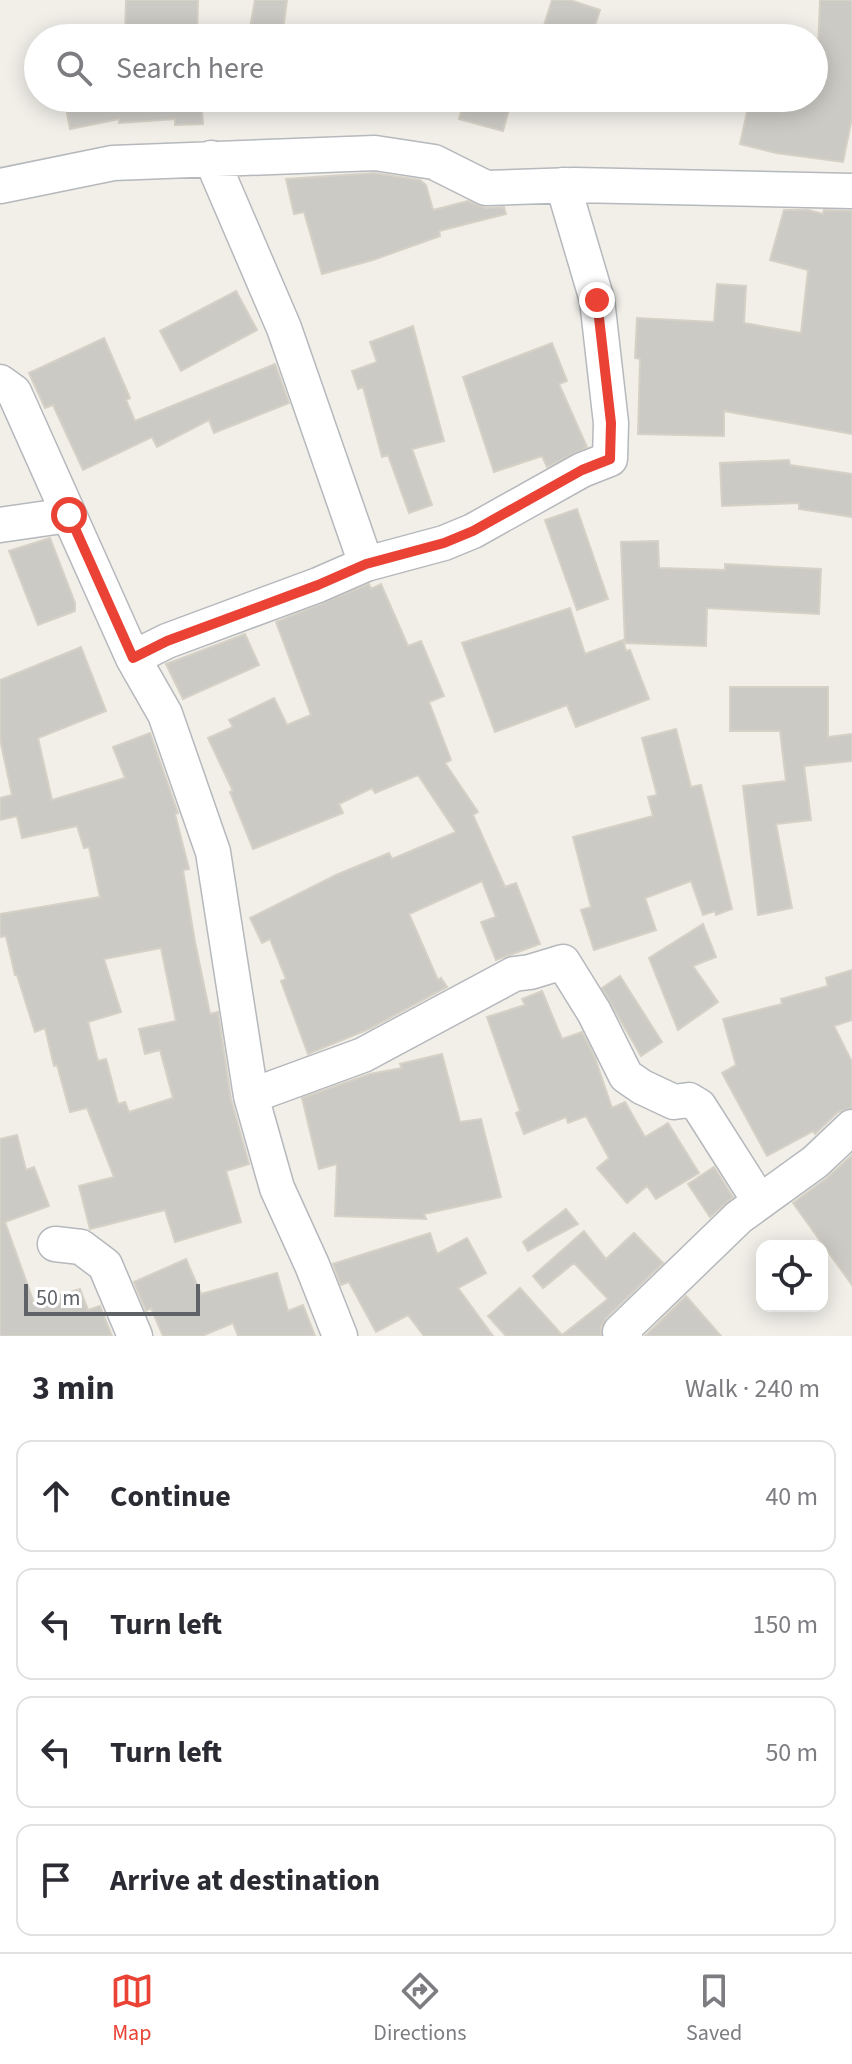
<!DOCTYPE html>
<meta charset="utf-8">
<style>
:root{--surface:#fff;--page:#f2f2f3;--text:#2b2b33;--muted:#7c7c81;--line:#e1e1e2;--accent:#ea4335}
body{margin:0;font-family:"Source Sans 3",sans-serif;background:var(--page);color:var(--text)}
.controls{position:absolute;right:24px;bottom:24px;display:grid;overflow:hidden;border-radius:16px;box-shadow:0 4px 20px #0003}
.controls button{width:72px;height:72px;display:grid;place-items:center;padding:0;border:0;border-bottom:2px solid var(--line);background:var(--surface);color:var(--text);font:40px sans-serif}
.scale{position:absolute;left:24px;bottom:20px;width:176px;box-sizing:border-box;padding-left:8px;border:4px solid #5f6368;border-top:0;font-size:22px;line-height:28px;white-space:nowrap;color:#5f6368;-webkit-text-stroke:6px #fff;paint-order:stroke}
.stop{position:absolute;width:24px;height:24px;margin:-18px;border:6px solid #ea4335;border-radius:50%;background:#fff}
.stop.end{background:#ea4335;border-color:#fff;box-shadow:0 2px 8px #0008}
.list{margin:0;padding:0;list-style:none}
h2{display:flex;justify-content:space-between;align-items:center;height:104px;margin:0;padding:0 32px;font-size:34px}
h2 small{font-size:26px;font-weight:400;color:var(--muted)}
.list li{display:grid;grid-template-columns:52px 1fr auto;gap:24px;align-items:center;box-sizing:border-box;height:112px;margin:0 16px 16px;padding:0 16px;border:2px solid var(--line);border-radius:16px}
.list b{display:block;font-size:30px;white-space:nowrap}
.list em{font-size:26px;font-style:normal;color:var(--muted)}
.icon{flex:none;width:44px;height:44px;fill:none;stroke:currentColor;stroke-width:2;stroke-linecap:round;stroke-linejoin:round}
.map{position:relative;flex:none;width:852px;height:1336px;overflow:hidden}
.search{position:absolute;background:var(--surface);box-shadow:0 4px 20px #0003;left:24px;right:24px;top:24px;height:88px;display:flex;align-items:center;gap:20px;box-sizing:border-box;padding:0 28px;border-radius:44px;color:var(--muted);font-size:30px}
.sheet{height:616px;background:var(--surface)}
nav{display:flex;justify-content:space-around;align-items:center;box-sizing:border-box;height:112px;border-top:2px solid var(--line);background:var(--surface);font-size:22px;color:var(--muted)}
nav a{display:grid;justify-items:center;gap:4px}
nav .on{color:var(--accent)}
.map>svg:first-child{display:block}
</style>
<div class="map">
<svg width="852" height="1336" viewBox="0 0 852 1336">
<rect width="100%" height="100%" fill="#f1efe8"/>
<path fill="#cccac5" stroke="#d6d1c6" stroke-width="2" fill-rule="evenodd" d="M126,0H198L197,35L125,33Z
M255,0H287L282,38H248Z
M552,0H570L600,10L591,38H540Z
M820,0H852V118L843,162L776,153L740,144L750,98H814V50H818Z
M64,98H201L203,124L175,125V119L119,123V119L70,129Z
M465,98H512L503,131L459,119Z
M374,173L420,180L426,185L433,210L468,201L486,208L504,207L506,214L439,231L440,236L373,260L322,274L304,212L294,214L286,179Z
M784,210H808L823,214L824,210L852,211V434L724,411V436L638,434L640,359L635,358L637,318L714,322L717,284L746,286L744,323L801,333L808,270L770,260Z
M236,291L257,330L181,371L160,331Z
M413,326L444,441L412,449L432,505L409,513L388,455L382,457L363,387L358,389L352,371L377,362L370,342Z
M104,338L130,398L126,400L135,421L275,364L289,403L214,433L209,420L157,447L152,437L83,470L53,405L45,408L29,373Z
M552,343L567,381L559,384L587,447L547,467L542,456L494,472L463,377Z
M789,460L790,465L852,474V517L799,509V503L722,506L720,463Z
M577,509L608,599L577,610L545,520Z
M50,538L75,603V611L38,625L9,551Z
M658,541L659,568L725,570V564L821,569L819,614L707,608L706,646L625,643L621,542Z
M369,584L371,589L381,584L408,646L421,641L444,696L429,702L451,760L445,763L478,812L473,815L505,887L516,883L540,944L496,960L481,922L496,917L482,881L409,914L438,980L441,978L447,987L369,1029L308,1054L281,981L286,979L270,939L262,943L250,918L336,875L389,853L392,859L456,832L418,775L375,793L372,788L339,804L343,813L253,849L230,792L233,791L208,738L233,727L229,720L274,698L287,725L311,715L276,622Z
M570,608L585,654L623,640L626,651L630,650L649,699L576,727L567,705L495,732L462,643Z
M245,634L259,665L183,699L166,664Z
M81,647L106,711L38,738L52,800L125,778L113,747L150,733L178,813L175,814L189,869L183,870L195,942L210,1014L218,1012L231,1099L249,1164L226,1171L241,1222L175,1242L165,1210L90,1229L79,1186L114,1177L87,1108L70,1112L57,1065L54,1066L45,1028L35,1032L17,975H15L6,936L0,937V914L100,897L89,847L84,848L77,826L22,838L17,816L0,820V798L12,795L0,739V680ZM161,948L176,1021L139,1029L145,1054L160,1050L173,1098L129,1112L125,1102L118,1104L106,1059L98,1061L88,1022L121,1012L104,959Z
M730,687H828V737L852,734V761L804,766L811,820L776,824L792,908L758,915L743,786L786,781L780,731H730Z
M676,729L691,787L701,785L732,909L716,915L715,911L703,915L691,881L645,898L656,930L594,950L581,910L591,907L573,837L653,816L648,797L657,795L642,738Z
M703,924L716,957L693,966L718,1002L678,1030L649,958Z
M852,970V1020L834,1026L852,1062V1108L838,1112L815,1134L813,1131L767,1156L722,1073L736,1065L723,1019L782,1004L781,999L828,986L826,978Z
M620,976L662,1042L641,1056L602,988Z
M542,991L562,1039L582,1032L595,1058L612,1108L625,1102L645,1137L668,1123L699,1173L656,1199L647,1186L627,1203L597,1168L609,1158L586,1116L568,1123L566,1117L524,1134L516,1113L520,1111L487,1017L525,1005L522,999Z
M442,1054L460,1122L481,1119L501,1197L424,1214L426,1219L335,1216L337,1164L319,1169L302,1098L370,1074L402,1068L400,1064Z
M17,1135L26,1170L34,1167L49,1206L5,1222L34,1303L80,1289L88,1310L100,1306L112,1336H0V1139Z
M852,1155V1285L793,1203L827,1178Z
M714,1167L733,1197L710,1217L688,1184Z
M566,1209L578,1224L528,1251L523,1242Z
M584,1231L606,1259L634,1233L663,1263L606,1318L601,1327V1336H506L488,1316L520,1288L562,1335L608,1299L574,1263L543,1288L533,1276Z
M430,1233L437,1254L467,1238L486,1273L458,1288L493,1336H424L408,1315L376,1332L349,1282L341,1285L333,1264Z
M186,1259L201,1294L277,1273L288,1311L303,1305L315,1336H238L233,1323L202,1336H163L151,1308L146,1311L134,1282Z
M686,1296L721,1336H645Z"/>
<g fill="none" stroke-linecap="round" stroke-linejoin="round">
<g stroke="#b5b8bc" stroke-width="37">
<path id="minor" d="M211,158L284,328L366,564
M0,186L113,163L375,153L434,162L486,188L574,185L852,191
M0,382L14,392L133,658L165,714L213,852L251,1096L277,1188L312,1265L340,1336
M0,525L69,515
M133,658L167,641L318,585L366,564L444,543L473,531L582,470L610,459L611,423L597,300L563,185
M251,1096L363,1055L514,974L530,972L563,962L594,1012L626,1076L642,1087L674,1102L689,1100L699,1106L760,1202
M55,1244L81,1247L105,1265L135,1336
M625,1336L620,1332L739,1217L815,1162L852,1127"/>
</g>
<use href="#minor" stroke="#fff" stroke-width="34"/>
</g>
<g fill="none" stroke-linecap="round" stroke-linejoin="round">
<path stroke="#ea4335" stroke-width="10" d="M69,515L133,658L167,641L318,585L366,564L444,543L473,531L582,470L610,459L611,423L597,300"/>
</g>
</svg>
<div class="controls">
<button><svg class="icon" aria-label="locate" viewBox="0 0 24 24"><circle cx="12" cy="12" r="6"/><path d="M12 2v4M12 18v4M2 12h4M18 12h4"/></svg></button>
</div>
<div class="scale">50 m</div>
<div class="stop" style="left:69px;top:515px"></div>
<div class="stop end" style="left:597px;top:300px"></div>
<div class="search"><svg class="icon" aria-label="search" viewBox="0 0 24 24"><circle cx="10" cy="10" r="6"/><path d="M15 15l6 6"/></svg>Search here</div>
</div>
<section class="sheet">
<h2>3 min<small>Walk · 240 m</small></h2>
<ul class="list">
<li><svg class="icon" aria-label="ahead" viewBox="0 0 24 24"><path d="M12 20V5M6 11l6-6 6 6"/></svg><div><b>Continue</b></div><em>40 m</em></li>
<li><svg class="icon" aria-label="left" viewBox="0 0 24 24"><path d="M17 20v-9H6M10 6l-5 5 5 5"/></svg><div><b>Turn left</b></div><em>150 m</em></li>
<li><svg class="icon" aria-label="left" viewBox="0 0 24 24"><path d="M17 20v-9H6M10 6l-5 5 5 5"/></svg><div><b>Turn left</b></div><em>50 m</em></li>
<li><svg class="icon" aria-label="arrive" viewBox="0 0 24 24"><path d="M6 21V4h12l-3 4 3 4H6"/></svg><div><b>Arrive at destination</b></div></li>
</ul>
</section>
<nav>
<a class="on"><svg class="icon" aria-label="map" viewBox="0 0 24 24"><path d="M3 6l6-2 6 2 6-2v14l-6 2-6-2-6 2zM9 4v14M15 6v14"/></svg>Map</a>
<a><svg class="icon" aria-label="directions" viewBox="0 0 24 24"><path d="M12 3l9 9-9 9-9-9zM9 14v-3h6M13 9l2 2-2 2"/></svg>Directions</a>
<a><svg class="icon" aria-label="saved" viewBox="0 0 24 24"><path d="M7 4h10v16l-5-4-5 4z"/></svg>Saved</a>
</nav>
